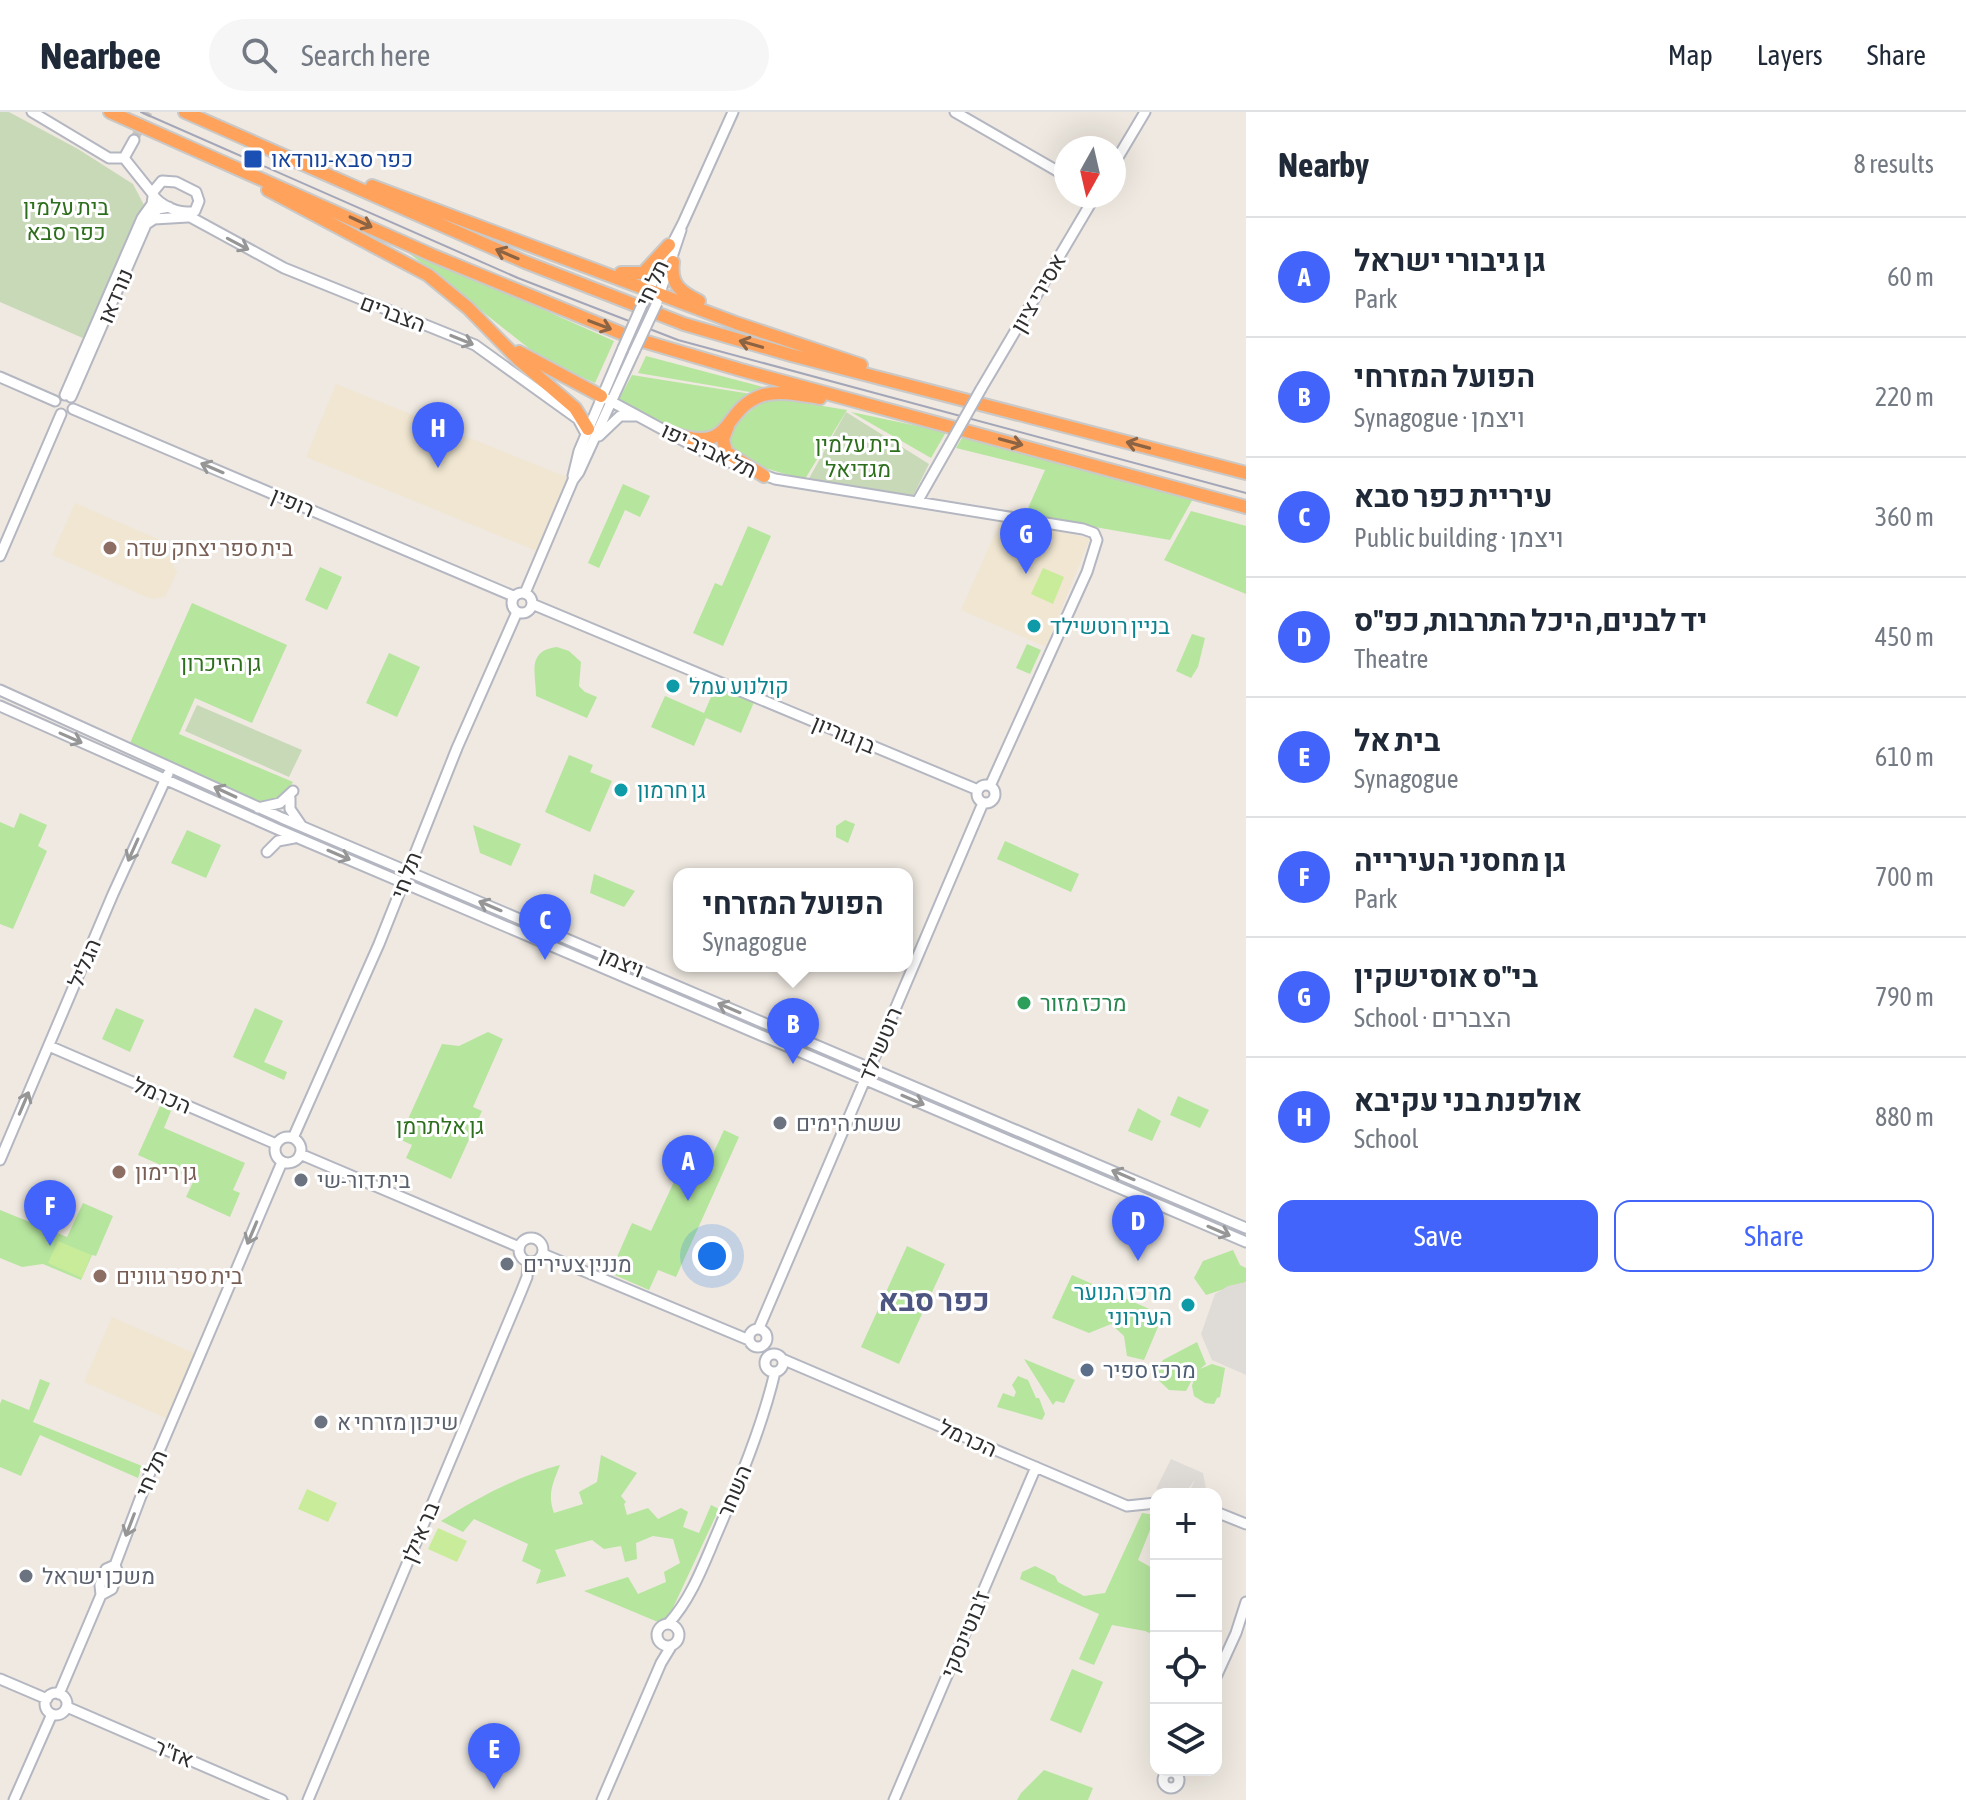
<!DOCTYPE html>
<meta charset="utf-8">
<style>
:root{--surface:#fff;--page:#f6f6f7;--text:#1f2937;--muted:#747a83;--line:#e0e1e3;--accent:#4264fb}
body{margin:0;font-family:"Asap Condensed",Heebo,sans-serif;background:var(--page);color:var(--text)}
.controls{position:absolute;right:24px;bottom:24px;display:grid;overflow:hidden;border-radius:16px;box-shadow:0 8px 32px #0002}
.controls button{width:72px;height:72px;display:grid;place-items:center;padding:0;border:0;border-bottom:2px solid var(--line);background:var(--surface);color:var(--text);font:40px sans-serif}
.compass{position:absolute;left:1054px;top:24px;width:72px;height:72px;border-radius:50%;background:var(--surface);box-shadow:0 8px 32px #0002;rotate:188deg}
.you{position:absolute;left:712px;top:1144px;width:28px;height:28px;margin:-20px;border:6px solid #fff;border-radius:50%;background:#1a73e8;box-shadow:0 0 0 12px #1a73e833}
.badge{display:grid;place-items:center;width:52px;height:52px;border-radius:50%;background:var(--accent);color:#fff;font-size:26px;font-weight:700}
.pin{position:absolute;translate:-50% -66px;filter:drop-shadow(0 2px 4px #0008)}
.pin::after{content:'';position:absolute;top:42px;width:28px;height:24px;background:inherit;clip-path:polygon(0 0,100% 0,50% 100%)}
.popup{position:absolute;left:673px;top:756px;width:240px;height:104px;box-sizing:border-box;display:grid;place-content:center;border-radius:16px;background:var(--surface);filter:drop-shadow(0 2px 6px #0005);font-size:26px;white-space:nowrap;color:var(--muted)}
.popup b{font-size:30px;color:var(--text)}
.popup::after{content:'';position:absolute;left:50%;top:100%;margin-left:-16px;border:16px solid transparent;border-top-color:var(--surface)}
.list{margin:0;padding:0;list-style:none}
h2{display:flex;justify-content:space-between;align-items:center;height:104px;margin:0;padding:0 32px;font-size:34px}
h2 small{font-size:26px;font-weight:400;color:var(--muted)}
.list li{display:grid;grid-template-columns:52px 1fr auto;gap:24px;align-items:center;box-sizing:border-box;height:120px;padding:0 32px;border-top:2px solid var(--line)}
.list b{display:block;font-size:30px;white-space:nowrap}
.list p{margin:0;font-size:26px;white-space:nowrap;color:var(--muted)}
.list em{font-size:26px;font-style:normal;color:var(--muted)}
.actions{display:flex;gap:16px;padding:24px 32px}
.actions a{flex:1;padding:18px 0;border:2px solid var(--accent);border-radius:16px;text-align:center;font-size:28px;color:var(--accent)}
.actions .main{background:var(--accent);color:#fff}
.icon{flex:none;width:44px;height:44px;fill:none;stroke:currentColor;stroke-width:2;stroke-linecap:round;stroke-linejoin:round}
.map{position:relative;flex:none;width:1246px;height:1688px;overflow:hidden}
header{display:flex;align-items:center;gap:48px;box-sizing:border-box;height:112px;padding:0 40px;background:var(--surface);border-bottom:2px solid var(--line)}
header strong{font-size:38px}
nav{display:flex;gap:44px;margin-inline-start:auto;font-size:28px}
.search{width:560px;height:72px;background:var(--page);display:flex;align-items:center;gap:20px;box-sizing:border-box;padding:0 28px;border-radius:44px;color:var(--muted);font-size:30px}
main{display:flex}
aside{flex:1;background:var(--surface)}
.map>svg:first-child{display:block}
</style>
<header>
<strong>Nearbee</strong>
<div class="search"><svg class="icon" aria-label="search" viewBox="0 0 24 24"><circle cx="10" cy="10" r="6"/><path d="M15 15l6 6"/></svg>Search here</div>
<nav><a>Map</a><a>Layers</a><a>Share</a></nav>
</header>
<main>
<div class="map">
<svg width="1246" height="1688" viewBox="0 0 1246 1688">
<rect width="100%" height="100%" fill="#efe9e1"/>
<path fill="#f0e6d1" d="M336,272L569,366L539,440L306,345Z
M75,391L160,428L177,460L165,485L151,487L52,443Z
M1001,408L1090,426L1046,535L961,498Z
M112,1205L196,1242L168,1307L84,1270Z"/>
<path fill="#b6e59e" d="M400,134L614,229L595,271L541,246Z
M646,244L767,276L750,280L638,261Z
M632,263L751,282L740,290L709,322H688L618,289Z
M775,286L847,298L805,367C790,363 737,351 729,337C724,327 732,317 739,310C749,299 760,290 775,286Z
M851,300L946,320L931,346Z
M963,324L1194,385L1170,428L1025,403L1045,358L956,336Z
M623,372L650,384L640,405L625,398L599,456L588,451Z
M1191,399L1246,414V482L1164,448Z
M748,414L771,424L723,534L693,521L715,471L722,474Z
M320,455L342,465L327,498L305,488Z
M192,491L287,533L252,611L195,586L179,622L293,670L285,684L263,692L130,631Z
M1192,522L1205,526L1198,555L1191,566L1176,559Z
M1027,532L1041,538L1030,562L1016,556Z
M557,535L569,539L581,550L579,574L585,580L597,585L587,606L536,584C536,561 526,539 557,535Z
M389,541L420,555L397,605L366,591Z
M716,574L754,590L741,621L706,606L694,634L651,615L665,584L704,601Z
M569,643L593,653L590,660L612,669L590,720L545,700Z
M20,701L47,713L38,734L47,739L13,817L0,812V710L14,716Z
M845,708L855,712L848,731L836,725V714Z
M473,713L521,732L511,754L480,741Z
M187,718L221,733L206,766L171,751Z
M1005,729L1079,762L1071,780L997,747Z
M594,762L635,779L624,795L590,781Z
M116,896L144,908L130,940L102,927Z
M255,896L283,909L264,950L287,960L284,968L233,945Z
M488,920L503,927L473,995L482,999L451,1067L406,1046L412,1033L399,1027L442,932L459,934Z
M1178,984L1209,998L1200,1016L1170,1003Z
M160,994L171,999L164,1016L245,1051L233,1078L240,1081L230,1105L186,1085L194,1068L138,1043Z
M1138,996L1161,1009L1152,1029L1128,1019Z
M724,1018L739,1025L676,1165L658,1158L649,1178L610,1161L632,1111L651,1119L680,1057L702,1066Z
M83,1091L113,1104L96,1144L92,1143L81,1168L43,1152L22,1155L0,1146V1098L67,1125Z
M907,1134L945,1152L899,1252L861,1235Z
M1233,1138L1240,1153L1246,1156V1170L1206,1183L1194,1166L1203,1149Z
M1072,1163L1163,1203L1144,1248L1127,1244L1124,1224L1111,1212L1089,1221L1052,1206Z
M1197,1230L1206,1252L1200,1257L1212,1252L1225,1256L1220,1285L1217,1286L1214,1292L1205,1291L1194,1284L1192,1274L1196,1260L1186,1279L1169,1278L1154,1264L1163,1248Z
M1024,1247L1075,1268L1064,1291L1056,1289L1053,1293Z
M1018,1264L1028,1268L1036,1286H1039L1045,1302L1042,1308L997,1295L1003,1281L1014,1285L1016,1280L1012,1273Z
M40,1267L50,1271L33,1310L142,1354L138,1366L40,1323L21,1364L0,1355V1292L2,1287L29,1298Z
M601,1343L637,1361L621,1384L626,1390L624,1392L627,1403L648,1396L658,1407L681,1396L688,1400L683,1415L699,1421L711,1393L719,1397L665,1513L584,1479L628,1465L638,1482L666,1470L664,1460L680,1451L673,1427L653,1424L636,1431L637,1447L625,1450L621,1434L604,1437L592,1428L555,1438L566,1464L536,1472L541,1458L522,1449L528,1432L474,1407L463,1420L441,1409C477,1386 518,1364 560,1353C553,1371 547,1382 554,1401L583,1392L579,1380L597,1370Z
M1142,1401L1156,1403L1138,1448L1156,1458L1151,1479L1156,1484V1524L1145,1519L1112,1513L1094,1553L1079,1547L1099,1502L1020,1467L1022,1460L1035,1454L1055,1464L1058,1470L1084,1484L1105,1481Z
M1072,1557L1103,1570L1081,1621L1050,1608Z
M1044,1658L1093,1676L1088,1688H1017L1021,1681Z"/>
<path fill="#c8d9b8" d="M0,0H9L78,37L133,72L144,93L85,227L0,190Z
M846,300L929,352L912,386L807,370Z
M197,593L302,638L289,665L185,619Z"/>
<path fill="#c9ec9a" d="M1043,456L1064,465L1053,492L1031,482Z
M58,1129L91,1143L82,1166L48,1151Z
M307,1377L337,1391L328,1410L298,1397Z
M438,1416L467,1429L457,1450L428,1437Z"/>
<path fill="#dfdcd8" d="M1246,1170V1263L1212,1248L1201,1222L1215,1182L1228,1174Z
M1171,1347L1203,1361L1207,1382H1191L1190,1378L1195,1368L1188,1377L1180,1378L1178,1382L1156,1377Z"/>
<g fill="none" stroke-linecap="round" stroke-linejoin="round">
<path stroke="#c8c4bd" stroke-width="9" stroke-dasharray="9 4.5" stroke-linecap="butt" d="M134,28L148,0"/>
<g stroke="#b4b7c1" stroke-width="13">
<path id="secondary" d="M32,0L109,46H124
M955,0L1066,64
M124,46L152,81
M124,46L134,28
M1114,52L1145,0
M162,69L176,70L196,80L199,89L195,99C181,103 159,94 152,81Z
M183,101L284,156L475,233L578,307L586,322
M148,111L154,107L188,105
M646,183L683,111L733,0
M658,187L681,118
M0,265L55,289
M981,277L1095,84
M65,283L142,106L152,92L153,85
M601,284L710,343L775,367L1083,417L1094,421L1097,428L1087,460L990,674
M71,285L148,108L158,97L169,95
M73,297L513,484
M599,324L620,304H635
M573,364L579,339L623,236
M917,390L950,332
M0,444L61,302
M512 491a10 10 0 1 1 20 0a10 10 0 1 1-20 0Z
M525,481L573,368L579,360L634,240
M532,492L978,678
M0,578L282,706L1246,1116
M0,594L277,717L1246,1130
M977 682a9 9 0 1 1 18 0a9 9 0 1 1-18 0Z
M290,686V697L301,713
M258,696L280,691L293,679
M267,740L278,729L294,726
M49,934L276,1032
M275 1038a13 13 0 1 1 26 0a13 13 0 1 1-26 0Z
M293,1026L379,832L457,636L517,500
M300,1042L519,1135
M0,1048L113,782L168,662
M519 1138a12 12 0 1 1 24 0a12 12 0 1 1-24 0Z
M543,1142L749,1228
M759,1216L983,691
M749 1226a9 9 0 1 1 18 0a9 9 0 1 1-18 0Z
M765 1251a9 9 0 1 1 18 0a9 9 0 1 1-18 0Z
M782,1247L1127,1394L1156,1391
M1216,1400L1246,1412
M101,1483L112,1477L118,1461L115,1453
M668,1512C692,1486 704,1451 718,1419C740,1367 762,1315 775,1260
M657 1523a11 11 0 1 1 22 0a11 11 0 1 1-22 0Z
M1216,1565L1236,1521L1246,1490
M0,1567L47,1587
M45 1592a11 11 0 1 1 22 0a11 11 0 1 1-22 0Z
M59,1582L101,1483L100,1473L106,1457L115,1453L149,1363L282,1050
M67,1595L282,1688
M1163 1668a8 8 0 1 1 16 0a8 8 0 1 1-16 0Z
M14,1688L52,1602
M308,1688L521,1180L527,1165L528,1151
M602,1688L661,1551L672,1533
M894,1688L1036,1355"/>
</g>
<g stroke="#c9c9c9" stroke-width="16">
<path id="highway" d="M110,0L434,144L633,226L741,258L1246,395
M185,0L525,150L684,212L791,243L1246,361
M372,74L736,211L861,253
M268,78L428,163L468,196L519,248L575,296L588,317
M673,150C670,173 681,180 699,189
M621,161H643L669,133
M519,240L601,284
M728,314L723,327L726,340L764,364
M673,322C737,342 719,298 763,283C781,278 802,283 820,286"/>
</g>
<use href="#secondary" stroke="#fff" stroke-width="9"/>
<use href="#highway" stroke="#ffa35c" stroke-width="12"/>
<path stroke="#a3a6b8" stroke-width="2" d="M141,0L518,166L678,228L1246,381"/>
<g stroke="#b4b7c1" stroke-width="13" stroke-linecap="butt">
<path id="secondary-bridge" d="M623,236L645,186
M634,240L657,191
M950,332L981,277"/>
</g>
<use href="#secondary-bridge" stroke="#fff" stroke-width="9"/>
</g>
<defs><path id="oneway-shaft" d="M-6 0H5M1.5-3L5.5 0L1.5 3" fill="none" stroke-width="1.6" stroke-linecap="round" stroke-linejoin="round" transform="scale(2)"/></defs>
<g stroke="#8c6343">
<use href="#oneway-shaft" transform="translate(361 110) rotate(25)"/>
<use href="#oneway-shaft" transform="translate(507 142) rotate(-157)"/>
<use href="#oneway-shaft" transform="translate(600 213) rotate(21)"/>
<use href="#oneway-shaft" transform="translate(751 232) rotate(-164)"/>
<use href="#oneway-shaft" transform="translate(1011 330) rotate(15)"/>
<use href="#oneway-shaft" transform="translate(1138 333) rotate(-165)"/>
</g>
<g stroke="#969696">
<use href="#oneway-shaft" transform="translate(238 132) rotate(28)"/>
<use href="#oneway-shaft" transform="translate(462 228) rotate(22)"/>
<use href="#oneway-shaft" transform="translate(212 356) rotate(-157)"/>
<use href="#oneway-shaft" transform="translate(71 626) rotate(24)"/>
<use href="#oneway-shaft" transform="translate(225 680) rotate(-155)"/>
<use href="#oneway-shaft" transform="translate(133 738) rotate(114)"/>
<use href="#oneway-shaft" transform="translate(339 743) rotate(23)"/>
<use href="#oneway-shaft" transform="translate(490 794) rotate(-157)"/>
<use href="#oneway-shaft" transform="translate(729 896) rotate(-157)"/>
<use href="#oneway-shaft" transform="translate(913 988) rotate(23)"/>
<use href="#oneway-shaft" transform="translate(24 991) rotate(-67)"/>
<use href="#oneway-shaft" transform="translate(1123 1063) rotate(-157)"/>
<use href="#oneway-shaft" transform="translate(1219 1119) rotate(23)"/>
<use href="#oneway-shaft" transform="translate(252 1121) rotate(113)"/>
<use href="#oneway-shaft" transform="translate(130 1413) rotate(111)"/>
</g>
<rect fill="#1a4fb4" stroke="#fff" stroke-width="3" x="243" y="37" width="20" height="20" rx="4"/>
<g fill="#8d6e63" stroke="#fff" stroke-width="3">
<circle cx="110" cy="436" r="8"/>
<circle cx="119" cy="1060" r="8"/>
<circle cx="100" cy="1164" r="8"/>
</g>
<g fill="#0f9aa8" stroke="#fff" stroke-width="3">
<circle cx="1034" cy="514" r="8"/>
<circle cx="673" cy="574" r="8"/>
<circle cx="621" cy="678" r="8"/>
<circle cx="1188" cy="1193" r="8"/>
</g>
<circle fill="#2e9e5b" stroke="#fff" stroke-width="3" cx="1024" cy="891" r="8"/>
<g fill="#6b7280" stroke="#fff" stroke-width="3">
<circle cx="780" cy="1011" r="8"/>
<circle cx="301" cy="1068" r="8"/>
<circle cx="507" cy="1152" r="8"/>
<circle cx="321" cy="1310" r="8"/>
<circle cx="26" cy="1464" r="8"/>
</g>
<circle fill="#5c6f8a" stroke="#fff" stroke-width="3" cx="1087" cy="1258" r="8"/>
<g text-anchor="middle" stroke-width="6" stroke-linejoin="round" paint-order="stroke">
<g font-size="22" fill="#164399" stroke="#fff" text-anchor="start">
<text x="271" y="55">כפר סבא-נורדאו</text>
</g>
<g font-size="22" fill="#2c6e1b" stroke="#fff">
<text x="66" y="103">בית עלמין<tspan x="66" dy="25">כפר סבא</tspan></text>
<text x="858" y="340">בית עלמין<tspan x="858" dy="25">מגדיאל</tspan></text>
<text x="221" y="559">גן הזיכרון</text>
<text x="440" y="1022">גן אלתרמן</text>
</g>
<g font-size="22" fill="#2e2e2e" stroke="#fff">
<text transform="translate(652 171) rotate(-65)" y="8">תל חי</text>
<text transform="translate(1038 181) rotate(-60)" y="8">אסירי ציון</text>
<text transform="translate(115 184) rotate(-67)" y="8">נורדאו</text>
<text transform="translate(393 201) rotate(21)" y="8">הצברים</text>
<text transform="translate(709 338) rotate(25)" y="8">תל אביב יפו</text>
<text transform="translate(293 390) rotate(23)" y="8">רופין</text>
<text transform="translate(844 622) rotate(23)" y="8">בן גוריון</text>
<text transform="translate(406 763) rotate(-69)" y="8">תל חי</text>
<text transform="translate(622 850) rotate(23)" y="8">ויצמן</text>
<text transform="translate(84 851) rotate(-67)" y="8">הגליל</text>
<text transform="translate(880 932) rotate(-67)" y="8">רוטשילד</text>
<text transform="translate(162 983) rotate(23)" y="8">הכרמל</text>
<text transform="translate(968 1326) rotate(24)" y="8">הכרמל</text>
<text transform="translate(151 1361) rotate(-67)" y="8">תל חי</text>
<text transform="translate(734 1379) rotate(-67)" y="8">השחר</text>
<text transform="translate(420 1420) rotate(-67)" y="8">בר אילן</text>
<text transform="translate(965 1522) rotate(-67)" y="8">ז'בוטינסקי</text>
<text transform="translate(174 1641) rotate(23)" y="8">אז"ר</text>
</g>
<g font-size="22" fill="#785e54" stroke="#fff" text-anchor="start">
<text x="126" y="444">בית ספר יצחק שדה</text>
<text x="135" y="1068">גן רימון</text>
<text x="116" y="1172">בית ספר גוונים</text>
</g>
<g font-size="22" fill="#0d838f" stroke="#fff" text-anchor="start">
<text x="1050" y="522">בניין רוטשילד</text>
<text x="689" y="582">קולנוע עמל</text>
<text x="637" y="686">גן חרמון</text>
<text x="1172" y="1188" text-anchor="end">מרכז הנוער<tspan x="1172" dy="25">העירוני</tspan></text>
</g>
<g font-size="22" fill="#27864d" stroke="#fff" text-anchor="start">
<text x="1040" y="899">מרכז מזור</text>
</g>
<g font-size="22" fill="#5b616d" stroke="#fff" text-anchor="start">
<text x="796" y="1019">ששת הימים</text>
<text x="317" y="1076">בית דור-שי</text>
<text x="523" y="1160">מננין צעירים</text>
<text x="337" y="1318">שיכון מזרחי א</text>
<text x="42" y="1472">משכן ישראל</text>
</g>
<g font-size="22" fill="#4e5e75" stroke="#fff" text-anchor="start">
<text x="1103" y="1266">מרכז ספיר</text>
</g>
<g font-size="30" font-weight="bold" fill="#4d5680" stroke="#fff">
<text x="934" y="1199">כפר סבא</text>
</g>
</g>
</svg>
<div class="controls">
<button>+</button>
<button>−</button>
<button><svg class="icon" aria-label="locate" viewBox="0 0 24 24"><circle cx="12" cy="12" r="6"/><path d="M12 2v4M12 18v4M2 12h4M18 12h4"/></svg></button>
<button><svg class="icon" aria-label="layers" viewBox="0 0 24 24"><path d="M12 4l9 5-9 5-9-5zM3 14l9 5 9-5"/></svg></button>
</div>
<svg class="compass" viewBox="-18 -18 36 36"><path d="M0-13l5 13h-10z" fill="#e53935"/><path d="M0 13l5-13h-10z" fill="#747a83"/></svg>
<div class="you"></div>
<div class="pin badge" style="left:688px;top:1089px">A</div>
<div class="pin badge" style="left:793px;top:952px">B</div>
<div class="popup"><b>הפועל המזרחי</b>Synagogue</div>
<div class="pin badge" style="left:545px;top:848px">C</div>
<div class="pin badge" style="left:1138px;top:1149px">D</div>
<div class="pin badge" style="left:494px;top:1677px">E</div>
<div class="pin badge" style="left:50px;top:1134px">F</div>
<div class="pin badge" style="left:1026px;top:462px">G</div>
<div class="pin badge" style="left:438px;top:356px">H</div>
</div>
<aside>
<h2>Nearby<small>8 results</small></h2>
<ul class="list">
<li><span class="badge">A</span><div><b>גן גיבורי ישראל</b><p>Park</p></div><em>60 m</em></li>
<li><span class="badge">B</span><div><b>הפועל המזרחי</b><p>Synagogue · ויצמן</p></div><em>220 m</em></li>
<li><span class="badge">C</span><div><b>עיריית כפר סבא</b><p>Public building · ויצמן</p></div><em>360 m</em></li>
<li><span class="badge">D</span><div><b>יד לבנים, היכל התרבות, כפ&quot;ס</b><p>Theatre</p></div><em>450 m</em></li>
<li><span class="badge">E</span><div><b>בית אל</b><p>Synagogue</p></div><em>610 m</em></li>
<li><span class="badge">F</span><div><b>גן מחסני העירייה</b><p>Park</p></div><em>700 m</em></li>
<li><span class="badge">G</span><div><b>בי&quot;ס אוסישקין</b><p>School · הצברים</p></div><em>790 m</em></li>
<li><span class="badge">H</span><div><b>אולפנת בני עקיבא</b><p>School</p></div><em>880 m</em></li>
</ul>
<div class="actions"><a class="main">Save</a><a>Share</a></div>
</aside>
</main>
